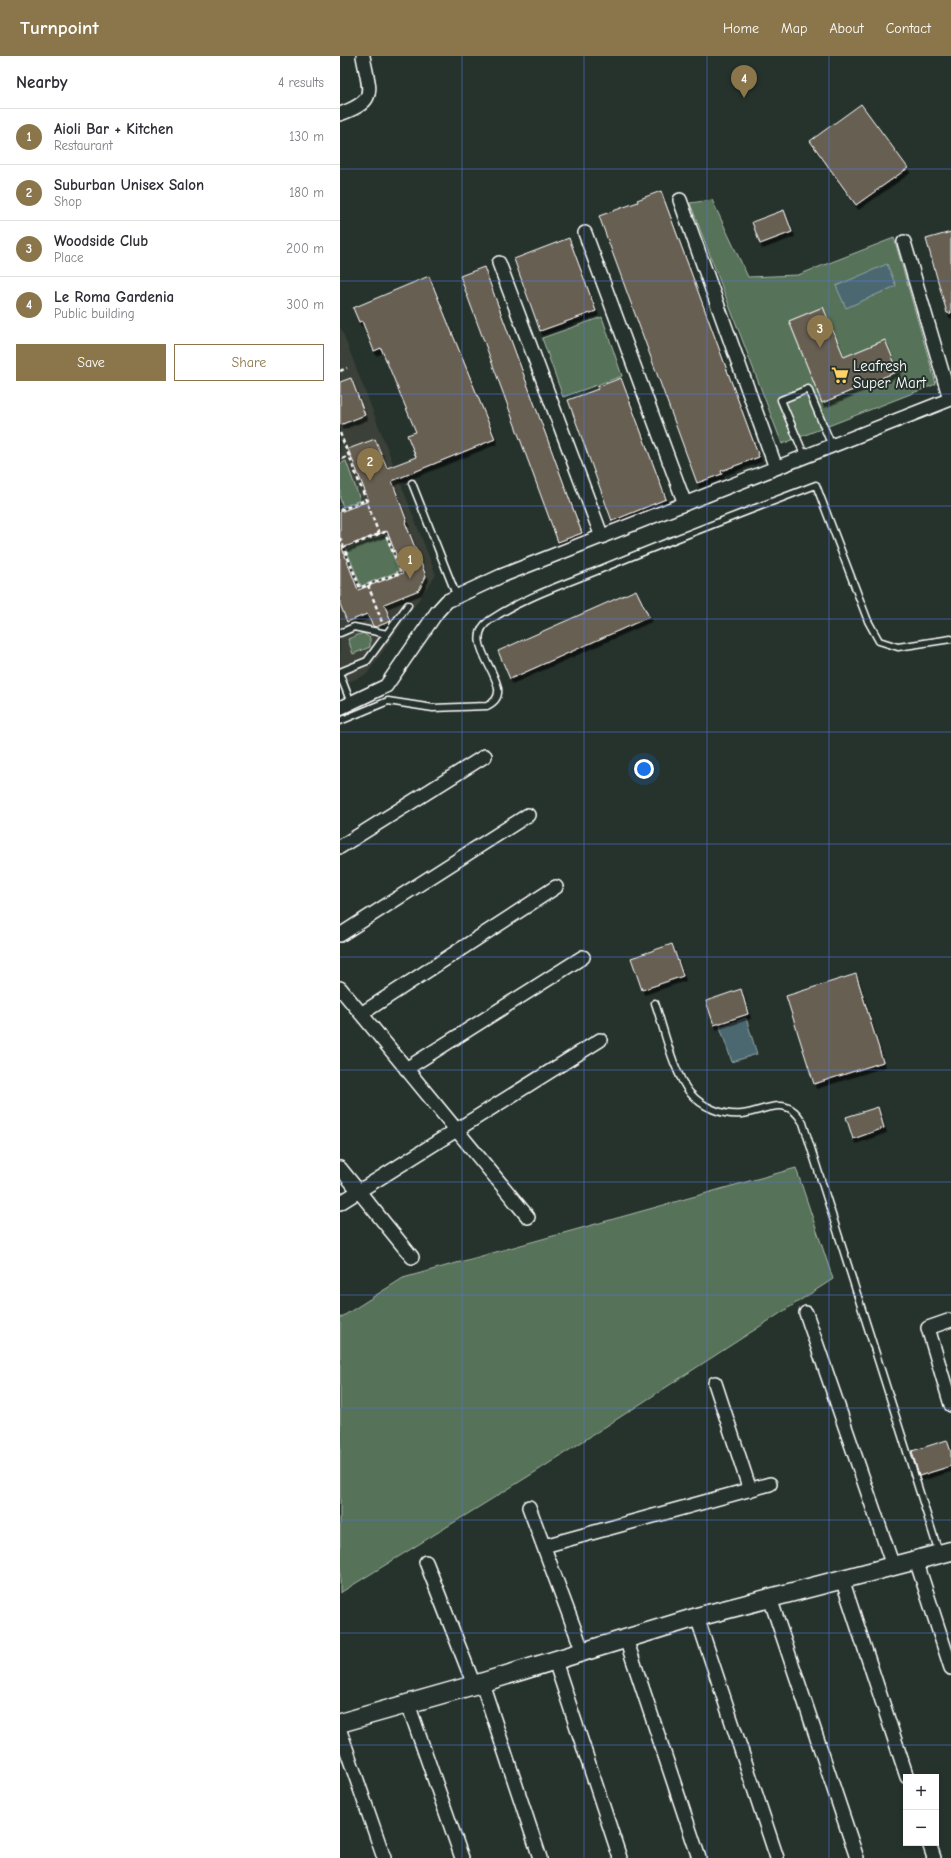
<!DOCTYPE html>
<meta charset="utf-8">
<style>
:root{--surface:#fff;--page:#f7f7f7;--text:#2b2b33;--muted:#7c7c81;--line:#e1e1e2;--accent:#8a764a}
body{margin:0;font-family:"Comic Neue",sans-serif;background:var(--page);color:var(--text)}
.controls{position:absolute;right:12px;bottom:12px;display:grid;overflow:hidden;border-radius:0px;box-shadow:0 2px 6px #0003}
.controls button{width:36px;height:36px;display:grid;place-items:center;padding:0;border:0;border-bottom:1px solid var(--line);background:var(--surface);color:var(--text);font:20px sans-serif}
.you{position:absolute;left:304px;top:713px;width:14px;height:14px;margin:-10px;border:3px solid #fff;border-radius:50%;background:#1a73e8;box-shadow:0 0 0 6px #1a73e833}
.badge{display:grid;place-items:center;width:26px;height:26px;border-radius:50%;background:var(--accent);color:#fff;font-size:13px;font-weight:700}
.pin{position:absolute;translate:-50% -33px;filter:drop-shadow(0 1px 2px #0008)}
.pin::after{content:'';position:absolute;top:21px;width:14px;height:12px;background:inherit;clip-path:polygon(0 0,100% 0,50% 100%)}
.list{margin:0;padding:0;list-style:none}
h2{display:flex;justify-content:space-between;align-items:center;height:52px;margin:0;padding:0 16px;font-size:17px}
h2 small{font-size:13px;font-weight:400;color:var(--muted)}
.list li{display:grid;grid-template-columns:26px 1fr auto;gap:12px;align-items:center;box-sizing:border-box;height:56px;padding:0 16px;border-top:1px solid var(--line)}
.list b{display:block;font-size:15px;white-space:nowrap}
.list p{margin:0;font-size:13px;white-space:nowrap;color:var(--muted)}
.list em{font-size:13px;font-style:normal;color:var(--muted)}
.actions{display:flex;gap:8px;padding:12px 16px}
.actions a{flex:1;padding:9px 0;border:1px solid var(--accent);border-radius:0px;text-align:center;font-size:14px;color:var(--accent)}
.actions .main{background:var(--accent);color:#fff}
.map{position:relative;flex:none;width:611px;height:1802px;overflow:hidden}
header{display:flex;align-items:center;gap:24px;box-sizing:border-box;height:56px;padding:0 20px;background:var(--accent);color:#fff}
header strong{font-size:19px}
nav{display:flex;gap:22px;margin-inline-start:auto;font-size:14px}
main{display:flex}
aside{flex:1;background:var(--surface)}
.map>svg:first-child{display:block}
</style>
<header>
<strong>Turnpoint</strong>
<nav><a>Home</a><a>Map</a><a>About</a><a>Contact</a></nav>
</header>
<main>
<aside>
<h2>Nearby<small>4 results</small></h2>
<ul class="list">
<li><span class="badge">1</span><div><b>Aioli Bar + Kitchen</b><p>Restaurant</p></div><em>130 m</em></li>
<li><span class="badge">2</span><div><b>Suburban Unisex Salon</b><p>Shop</p></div><em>180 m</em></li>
<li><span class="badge">3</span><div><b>Woodside Club</b><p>Place</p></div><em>200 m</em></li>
<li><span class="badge">4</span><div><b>Le Roma Gardenia</b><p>Public building</p></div><em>300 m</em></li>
</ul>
<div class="actions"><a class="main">Save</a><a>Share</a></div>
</aside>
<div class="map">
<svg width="611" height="1802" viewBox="0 0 611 1802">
<defs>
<filter id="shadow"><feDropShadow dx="2.5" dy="4.5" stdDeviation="0" flood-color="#0009"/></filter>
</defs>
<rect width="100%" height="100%" fill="#26332d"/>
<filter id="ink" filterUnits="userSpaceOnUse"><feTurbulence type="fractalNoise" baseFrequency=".025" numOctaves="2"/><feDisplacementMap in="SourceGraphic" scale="8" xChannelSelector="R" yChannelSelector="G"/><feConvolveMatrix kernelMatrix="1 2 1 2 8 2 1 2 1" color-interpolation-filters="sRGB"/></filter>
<g filter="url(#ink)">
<path fill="#3a4038" d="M0,270L96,519L27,618L0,630Z"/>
<path fill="#567258" stroke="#aab8ac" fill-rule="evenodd" d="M372,144L408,221L458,219L554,182L596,328L442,388L350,147ZM483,251L504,301L545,284L558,315L482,347L449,265Z
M262,261L282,320L223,341L202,282Z
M6,405L20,444L3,451L0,442V408Z
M45,478L59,515L21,530L6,493Z
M23,577L30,582V591L13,598L8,583Z
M456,1112L493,1223L197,1415L0,1537V1262L63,1222Z"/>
<path fill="#4b6871" stroke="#93a4aa" d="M547,208L556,230L506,252L496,230Z
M406,962L417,998L392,1006L380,971Z"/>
<path fill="#685f52" stroke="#fff" fill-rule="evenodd" filter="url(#shadow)" d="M521,48L568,112L516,149L470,85Z
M321,135L419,401L381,415L382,418L357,427L259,160L298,146L297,144Z
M444,154L452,176L420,188L412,166Z
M611,176V257H607L586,183Z
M229,182L256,255L200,275L174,203Z
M144,211L242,477L218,486L120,220Z
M89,220L155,383L52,425L67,466H65L86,520L79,534L44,548L51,565L36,571L33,570L27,558L7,566L0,548V456L29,445L8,393L35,383L47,412L76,401L67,379L76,376L41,292L34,295L22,265L19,266L13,252ZM47,475L63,517L18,534L2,492Z
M483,251L504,301L545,284L558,315L482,347L449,265Z
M11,322L25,359L0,369V326Z
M281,322L326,443L272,465L228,344L258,333L257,331Z
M296,534L309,561L170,623L158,595Z
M332,888L343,920L302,934L291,902Z
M516,918L543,1006L474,1028L446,940Z
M401,933L408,958L374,969L366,945Z
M538,1051L544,1072L513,1083L506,1061Z
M607,1384L611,1396V1410L579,1420L572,1395Z"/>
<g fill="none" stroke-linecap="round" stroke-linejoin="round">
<g stroke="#fff" stroke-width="9">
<path id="lane" d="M465,401L441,344L468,333L492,390
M72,427L117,541
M0,577L14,571L47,578
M0,616L27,605L68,549
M0,619L11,647
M0,665L48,645L93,652L147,650C184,633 114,588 150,564C181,543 219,530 254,516C328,485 402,457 476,429L528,565L539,585L558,591L611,583
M315,947C324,973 333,1016 350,1037C362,1051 383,1060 402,1058C426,1055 447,1037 463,1067L599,1497"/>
</g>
<g stroke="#fff" stroke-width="16">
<path id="street" d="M0,58C39,44 29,35 23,0
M340,144L436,412
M245,177L345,448
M564,186L610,343
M159,207L262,481
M0,652L46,630L97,556L107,545L161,520L611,343
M0,791L145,700
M0,879L188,759
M0,932L188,1161
M21,958L216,831
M66,1013L243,901
M0,1112L72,1201
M0,1147L260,984
M466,1257L553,1510
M611,1264L588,1272L611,1349
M375,1327L410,1434
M189,1451L243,1596
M204,1490L430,1428
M576,1504L611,1612
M86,1506L134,1629
M502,1523L567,1721
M430,1542L517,1802
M357,1561L437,1802
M286,1583L359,1802
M215,1605L280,1802
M142,1627L200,1802
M68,1648L122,1802
M0,1675L44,1802
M589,1787L594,1802"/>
</g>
<g stroke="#fff" stroke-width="21">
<path id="secondary" d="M0,1667L134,1629L357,1561L611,1495"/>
</g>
<path stroke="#fff" stroke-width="2.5" stroke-dasharray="4 3" stroke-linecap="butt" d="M0,315L7,312
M0,377L9,400L0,404
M0,454L26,444
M0,482L20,532L61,516L45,476L39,478L9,400
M15,488L39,478
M28,529L42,566"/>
<use href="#lane" stroke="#26332d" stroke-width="6"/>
<use href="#street" stroke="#26332d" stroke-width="13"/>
<use href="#secondary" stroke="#26332d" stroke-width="18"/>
</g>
</g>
<path fill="none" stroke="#567ae2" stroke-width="1" stroke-opacity="0.55" d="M122,0V1802M244,0V1802M367,0V1802M489,0V1802M0,113H611M0,225H611M0,338H611M0,450H611M0,563H611M0,676H611M0,788H611M0,901H611M0,1014H611M0,1126H611M0,1239H611M0,1352H611M0,1464H611M0,1577H611M0,1689H611"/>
<defs>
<g id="supermarket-bare" transform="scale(1.38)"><path d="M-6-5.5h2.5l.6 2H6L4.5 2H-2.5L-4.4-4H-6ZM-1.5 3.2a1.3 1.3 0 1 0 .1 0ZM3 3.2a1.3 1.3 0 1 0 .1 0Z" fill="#ffd166" stroke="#26332d" stroke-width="2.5" paint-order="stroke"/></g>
</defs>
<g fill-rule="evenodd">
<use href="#supermarket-bare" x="500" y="319"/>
</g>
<g text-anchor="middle" stroke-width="4" stroke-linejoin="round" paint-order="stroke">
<g font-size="15" fill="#fff" stroke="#26332d" text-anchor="start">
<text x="513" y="315">Leafresh<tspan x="513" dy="17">Super Mart</tspan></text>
</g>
</g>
</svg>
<div class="controls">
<button>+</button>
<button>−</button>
</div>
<div class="you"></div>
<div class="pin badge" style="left:70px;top:523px">1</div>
<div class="pin badge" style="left:30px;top:425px">2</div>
<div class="pin badge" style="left:480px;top:292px">3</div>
<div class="pin badge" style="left:404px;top:42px">4</div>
</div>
</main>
